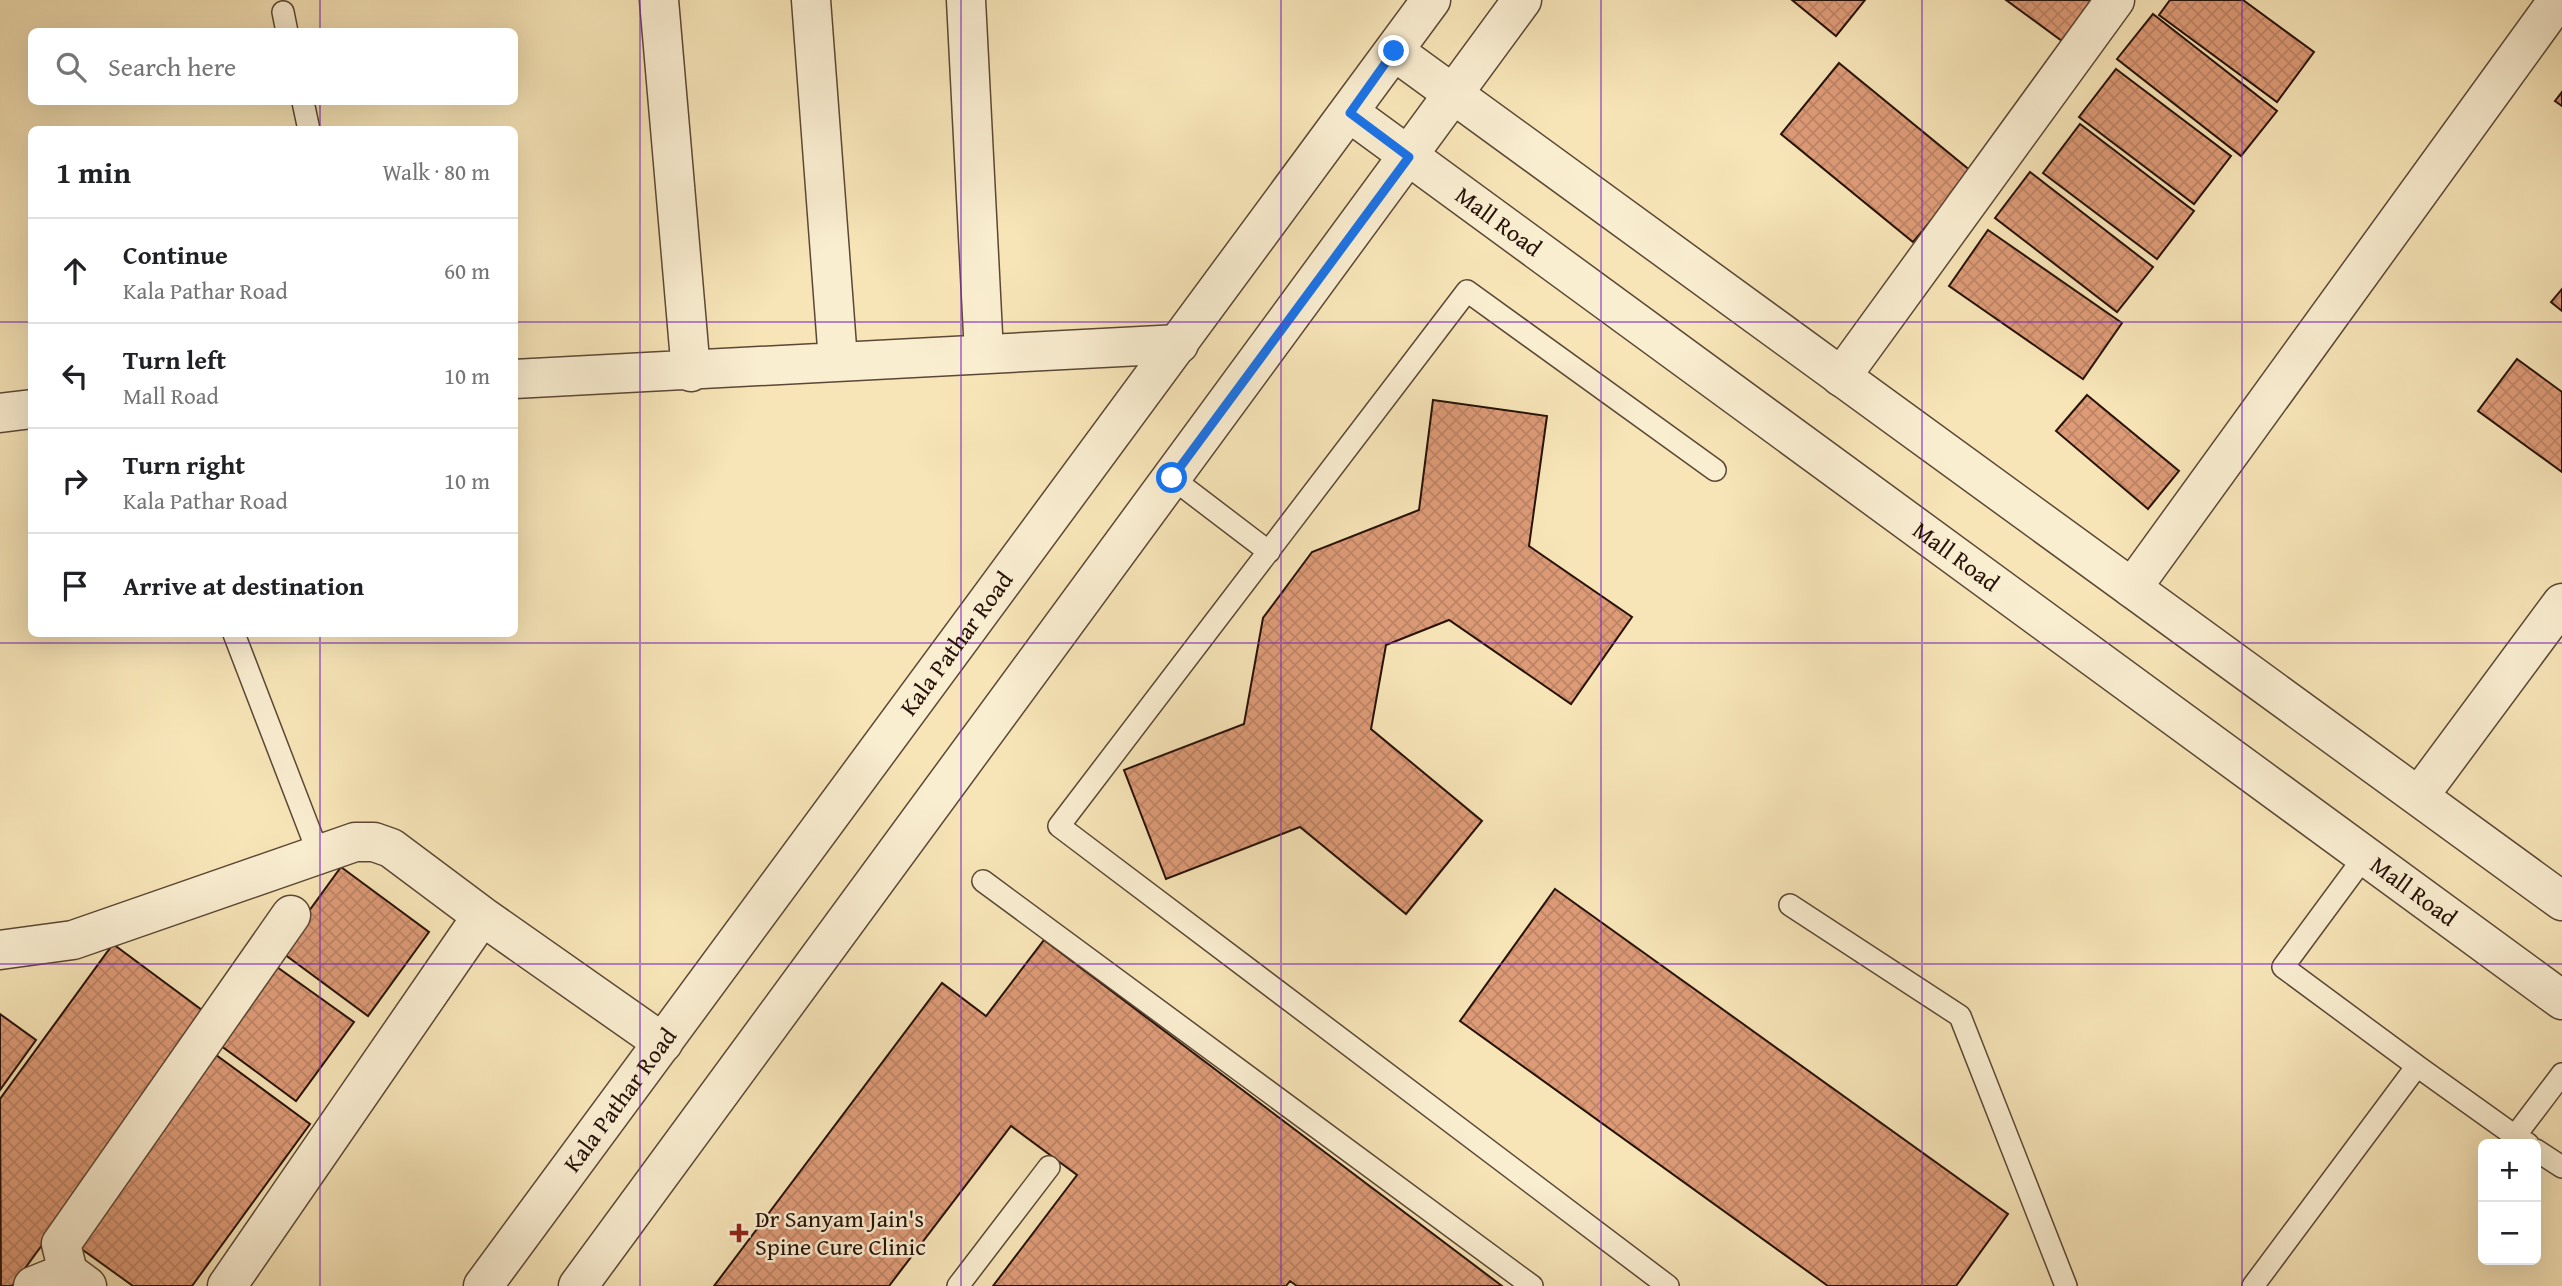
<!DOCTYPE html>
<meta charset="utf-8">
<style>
:root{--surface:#fff;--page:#f2f2f2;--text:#202124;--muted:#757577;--line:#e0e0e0}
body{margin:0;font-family:"Gentium Book Plus",serif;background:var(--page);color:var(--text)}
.controls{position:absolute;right:21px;bottom:21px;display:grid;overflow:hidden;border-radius:10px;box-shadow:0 7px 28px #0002}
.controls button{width:63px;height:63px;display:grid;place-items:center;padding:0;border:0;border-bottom:2px solid var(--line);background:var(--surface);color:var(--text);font:35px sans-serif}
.stop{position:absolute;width:21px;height:21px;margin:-16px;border:5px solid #1a73e8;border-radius:50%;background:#fff}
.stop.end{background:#1a73e8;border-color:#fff;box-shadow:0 2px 7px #0008}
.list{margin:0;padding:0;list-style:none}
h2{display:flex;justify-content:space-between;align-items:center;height:91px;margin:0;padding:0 28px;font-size:30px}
h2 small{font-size:23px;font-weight:400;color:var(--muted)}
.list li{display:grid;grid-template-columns:46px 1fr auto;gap:21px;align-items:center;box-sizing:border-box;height:105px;padding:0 28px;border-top:2px solid var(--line)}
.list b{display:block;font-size:26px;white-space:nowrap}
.list p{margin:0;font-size:23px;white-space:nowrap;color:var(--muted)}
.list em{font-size:23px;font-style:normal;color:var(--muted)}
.icon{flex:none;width:38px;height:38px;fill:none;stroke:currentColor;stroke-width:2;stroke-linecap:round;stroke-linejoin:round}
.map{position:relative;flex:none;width:2562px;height:1286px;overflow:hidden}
.search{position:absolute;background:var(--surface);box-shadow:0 7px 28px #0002;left:28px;top:28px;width:490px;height:77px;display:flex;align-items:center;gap:18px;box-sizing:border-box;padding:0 24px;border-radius:10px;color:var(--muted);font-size:26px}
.panel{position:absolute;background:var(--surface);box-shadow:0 7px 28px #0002;left:28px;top:126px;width:490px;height:511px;border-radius:10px}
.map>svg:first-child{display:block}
</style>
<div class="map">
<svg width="2562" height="1286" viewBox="0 0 2562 1286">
<defs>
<pattern id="building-cross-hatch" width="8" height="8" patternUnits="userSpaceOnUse" patternTransform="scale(1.75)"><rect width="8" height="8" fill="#dd9b77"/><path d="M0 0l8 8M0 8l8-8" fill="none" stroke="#be8466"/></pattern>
</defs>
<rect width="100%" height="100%" fill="#f7e5b8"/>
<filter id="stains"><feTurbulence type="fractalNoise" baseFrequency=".00286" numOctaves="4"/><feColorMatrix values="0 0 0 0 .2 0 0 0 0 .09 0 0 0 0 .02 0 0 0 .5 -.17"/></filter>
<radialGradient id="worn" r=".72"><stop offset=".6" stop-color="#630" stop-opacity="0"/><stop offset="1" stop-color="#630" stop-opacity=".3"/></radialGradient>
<path fill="url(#building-cross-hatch)" stroke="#271209" stroke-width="2" d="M1792,0H1865L1836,36Z
M2006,0H2093L2062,41Z
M2170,0H2243L2314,52L2277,102L2159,15Z
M2153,14L2277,111L2241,156L2117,59Z
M1839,63L1972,172L1913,242L1781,134Z
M2116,69L2231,156L2194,204L2079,117Z
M2562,92V106L2555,101Z
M2080,124L2194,211L2157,259L2043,173Z
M2030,172L2153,267L2117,312L1995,218Z
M1988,230L2122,323L2083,379L1949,286Z
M2562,289V311L2551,302Z
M2517,359L2562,392V472L2478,411Z
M2087,395L2179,471L2148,509L2056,431Z
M1433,400L1547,416L1529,546L1632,617L1571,704L1449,620L1386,645L1371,729L1482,821L1406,914L1300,827L1166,879L1124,770L1244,724L1263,618L1312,552L1419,510Z
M341,867L429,932L368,1016L280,951Z
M1555,889L2008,1214L1956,1286H1828L1460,1021Z
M1044,940L1502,1286H1297L1290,1281L1286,1286H993L1077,1175L1011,1126L889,1286H714L942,983L986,1016Z
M113,944L210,1016L12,1286H1L0,1099Z
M270,962L354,1022L296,1101L213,1040Z
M0,1014L36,1040L0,1090Z
M208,1049L310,1124L192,1286H133L69,1240Z"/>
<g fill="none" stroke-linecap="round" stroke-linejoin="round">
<g stroke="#5b4735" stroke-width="24">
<path id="service" d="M283,12L287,32
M303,102L309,130
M1172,478L1269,552
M234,634L319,855
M2365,856L2283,967L2417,1066
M983,881L1532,1286
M1790,905L1960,1016L2066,1286
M2528,1144L2515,1136L2562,1074
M2536,1150L2562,1167
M958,1286L1049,1167
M1668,1286L1059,826L1467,291L1715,470
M2253,1286L2417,1066L2515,1136"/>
</g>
<g stroke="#5b4735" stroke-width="41">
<path id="minor" d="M659,0L691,372
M811,0L838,361
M966,0L984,354
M1841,377L2115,0
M514,379L1179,344
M0,413L32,409
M2132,588L2558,0
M2419,796L2562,603
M0,950L73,940L355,842H374L391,848L482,916L663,1043
M33,1286L68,1272
M87,1286L68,1272L61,1244L291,915
M227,1286L482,916"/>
</g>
<g stroke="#5b4735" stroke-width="41">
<g id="tertiary">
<path d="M1394,51L2562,901"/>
<path id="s1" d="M1350,113L2562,1000"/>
<path id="s2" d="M483,1286L1431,0"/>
<path d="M578,1286L1522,0"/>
</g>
</g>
<use href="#service" stroke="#faeed1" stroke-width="21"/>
<use href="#minor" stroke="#faeed1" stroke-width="38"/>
<use href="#tertiary" stroke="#faeed1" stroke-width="38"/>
</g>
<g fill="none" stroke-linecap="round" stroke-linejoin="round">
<path stroke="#1a73e8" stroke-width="9" d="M1172,478L1409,157L1350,113L1394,51"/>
</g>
<path fill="none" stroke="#7b2cbf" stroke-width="2" stroke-opacity="0.55" d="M320,0V32M640,0V1286M961,0V1286M1281,0V1286M1601,0V1286M1922,0V1286M2242,0V1286M320,102V130M0,322H32M514,322H2562M320,634V1286M0,643H2562M0,964H2562"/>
<path fill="#8f2418" stroke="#faeed1" stroke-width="2.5" d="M735.5 1222.5h7v7h7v7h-7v7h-7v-7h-7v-7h7z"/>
<g text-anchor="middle" stroke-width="5" stroke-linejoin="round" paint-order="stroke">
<g font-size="24" fill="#271209" stroke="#faeed1">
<text dy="8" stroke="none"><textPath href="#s1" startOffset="184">Mall Road</textPath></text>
<text dy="8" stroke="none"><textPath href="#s1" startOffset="751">Mall Road</textPath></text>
<text dy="8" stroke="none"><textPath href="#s2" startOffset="798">Kala Pathar Road</textPath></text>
<text dy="8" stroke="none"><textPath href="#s1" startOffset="1318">Mall Road</textPath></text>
<text dy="8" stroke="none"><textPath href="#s2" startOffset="231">Kala Pathar Road</textPath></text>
</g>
<g font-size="24" fill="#271209" stroke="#faeed1" text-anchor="start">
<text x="755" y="1227">Dr Sanyam Jain's<tspan x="755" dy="28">Spine Cure Clinic</tspan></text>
</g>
</g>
<rect width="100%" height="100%" filter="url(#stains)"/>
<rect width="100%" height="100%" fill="url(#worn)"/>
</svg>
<div class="controls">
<button>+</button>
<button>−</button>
</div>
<div class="stop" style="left:1172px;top:478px"></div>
<div class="stop end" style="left:1394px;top:51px"></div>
<div class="search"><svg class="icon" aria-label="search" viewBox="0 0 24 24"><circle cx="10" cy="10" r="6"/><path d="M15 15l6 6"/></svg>Search here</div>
<section class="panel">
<h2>1 min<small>Walk · 80 m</small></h2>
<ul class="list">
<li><svg class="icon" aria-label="ahead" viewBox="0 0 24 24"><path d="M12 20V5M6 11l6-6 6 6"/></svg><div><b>Continue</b><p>Kala Pathar Road</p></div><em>60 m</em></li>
<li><svg class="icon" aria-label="left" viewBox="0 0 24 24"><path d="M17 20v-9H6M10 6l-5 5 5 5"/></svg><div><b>Turn left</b><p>Mall Road</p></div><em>10 m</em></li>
<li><svg class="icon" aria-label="right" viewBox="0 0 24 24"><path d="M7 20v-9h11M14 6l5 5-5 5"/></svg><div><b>Turn right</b><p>Kala Pathar Road</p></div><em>10 m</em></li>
<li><svg class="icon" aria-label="arrive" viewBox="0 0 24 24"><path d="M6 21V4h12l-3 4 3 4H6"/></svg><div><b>Arrive at destination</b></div></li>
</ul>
</section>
</div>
